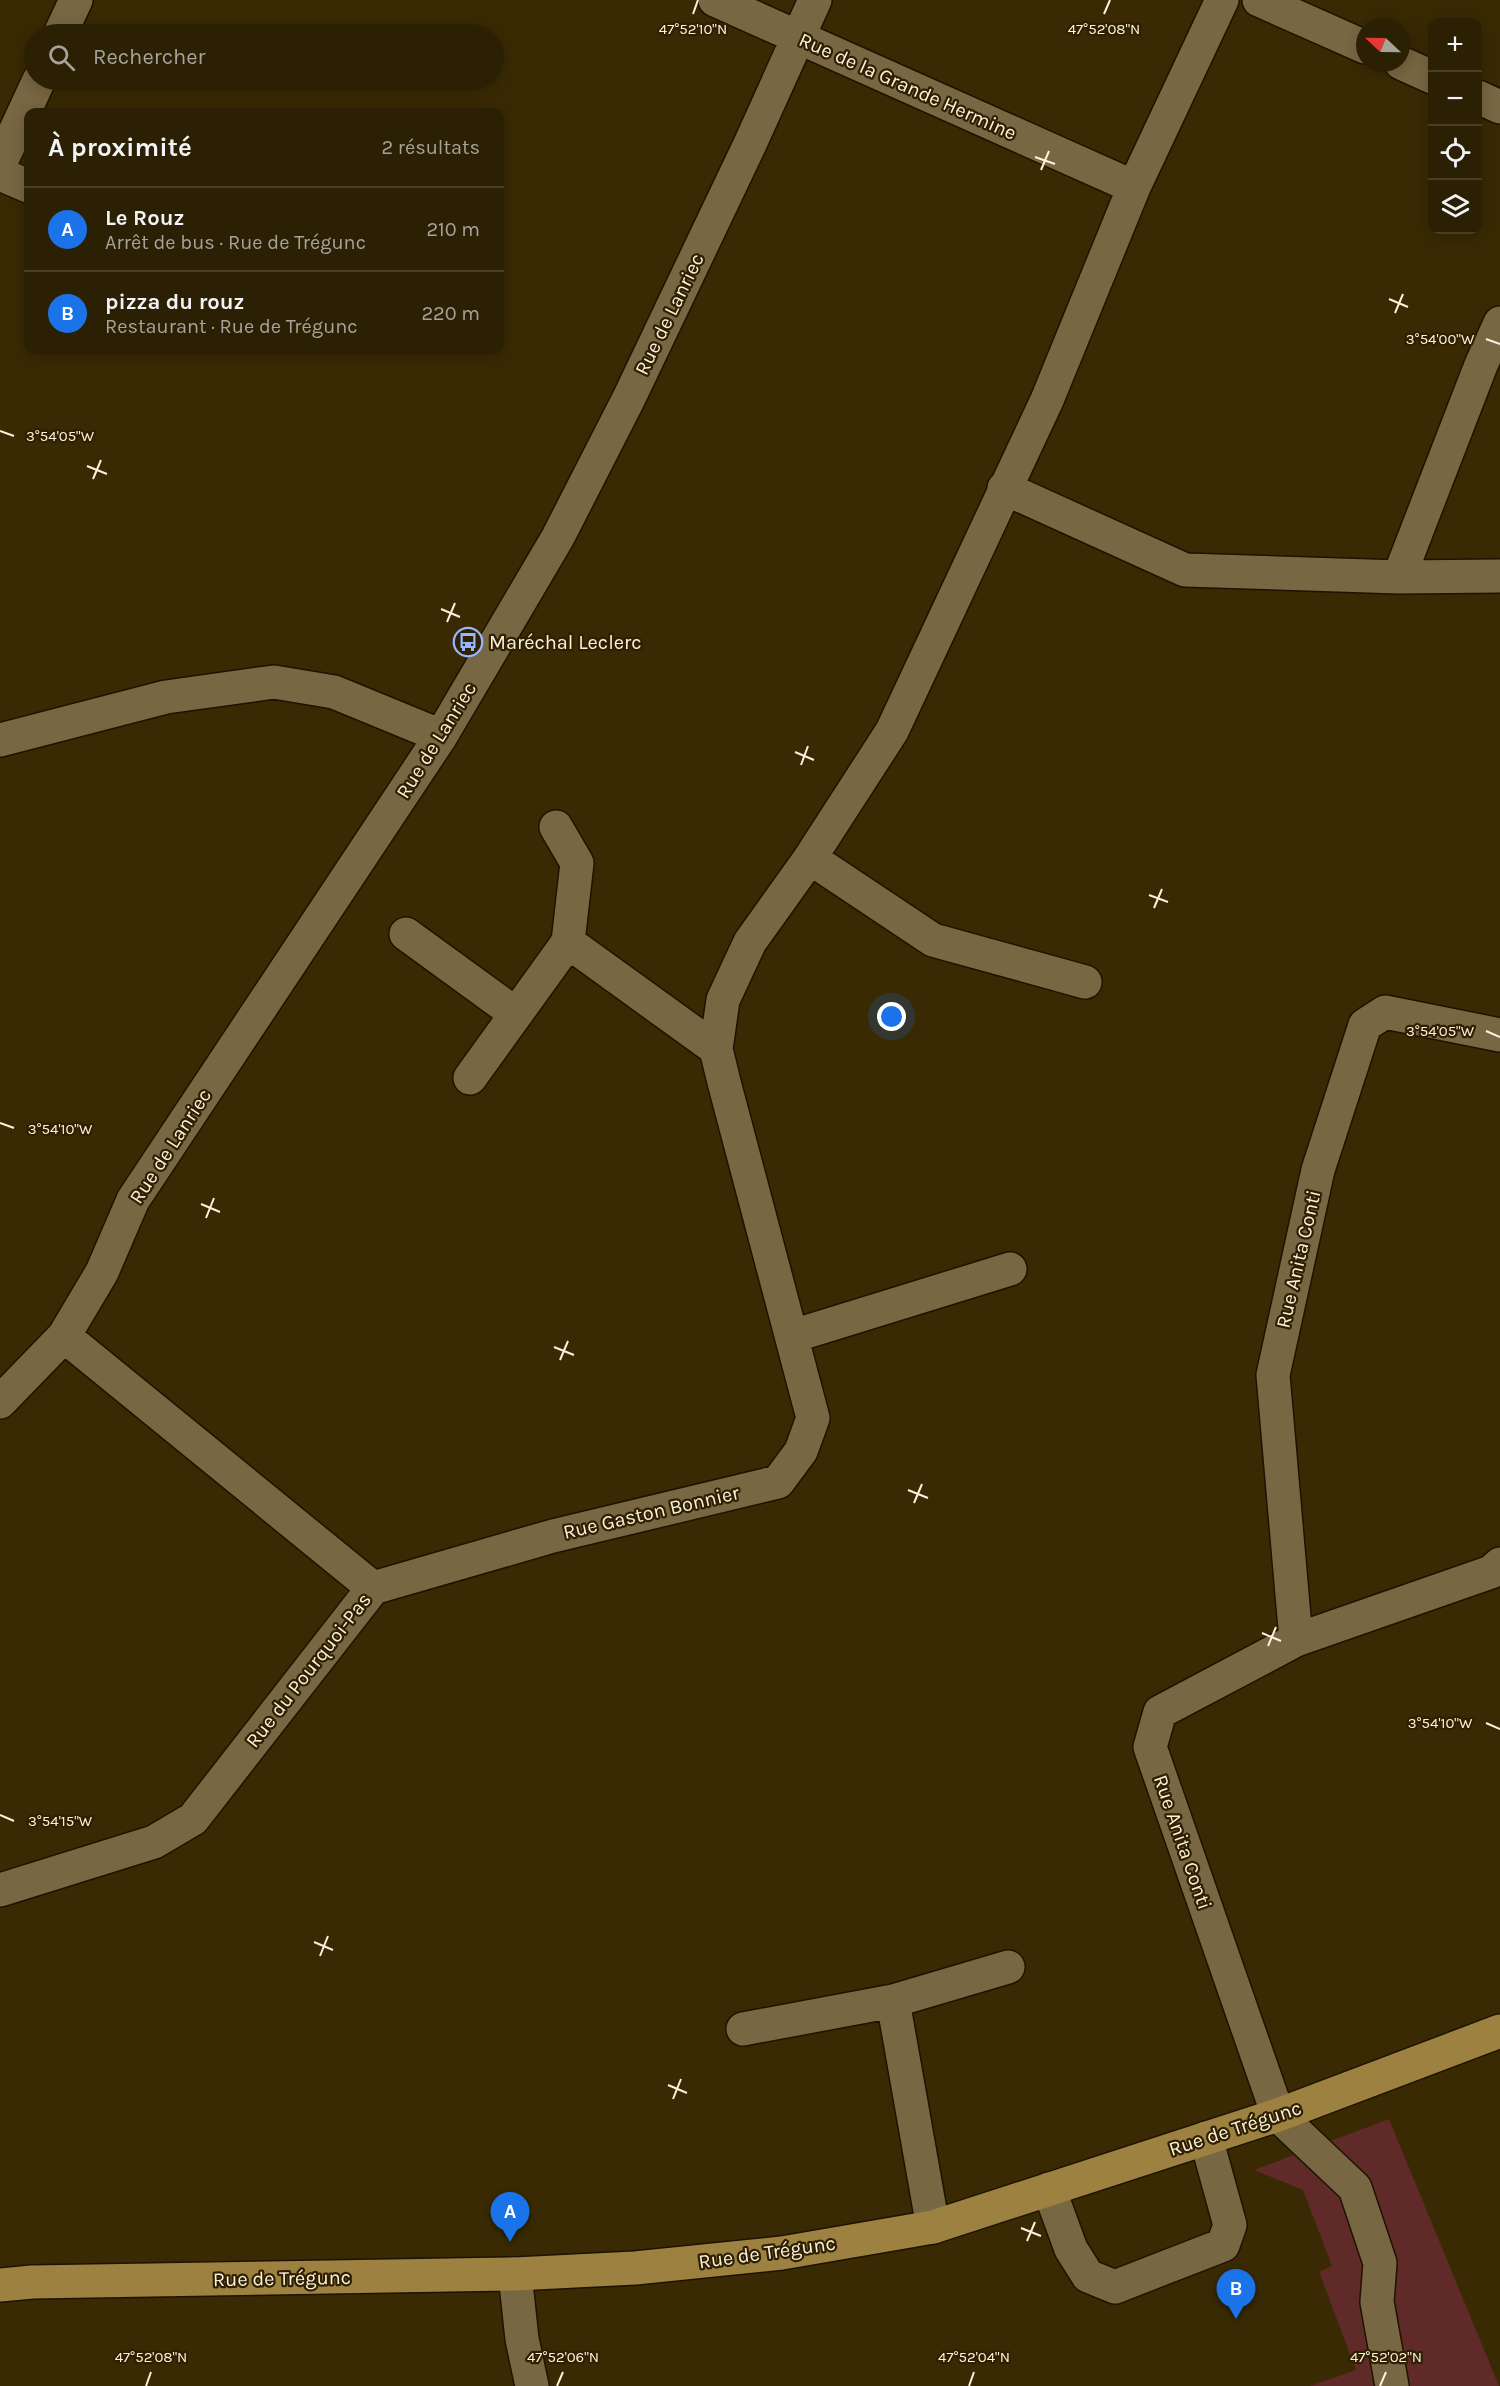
<!DOCTYPE html>
<html lang="fr">
<meta charset="utf-8">
<style>
:root{--surface:#2b2003;--page:#33280d;--text:#f1f3f6;--muted:#a6a39a;--line:#473e25;--accent:#1a73e8}
body{margin:0;font-family:Karla,sans-serif;background:var(--page);color:var(--text)}
.controls{position:absolute;right:18px;top:18px;display:grid;overflow:hidden;border-radius:12px;box-shadow:0 3px 15px #0003}
.controls button{width:54px;height:54px;display:grid;place-items:center;padding:0;border:0;border-bottom:2px solid var(--line);background:var(--surface);color:var(--text);font:30px sans-serif}
.compass{position:absolute;left:1356px;top:18px;width:54px;height:54px;border-radius:50%;background:var(--surface);box-shadow:0 3px 15px #0003;rotate:292deg}
.you{position:absolute;left:892px;top:1017px;width:21px;height:21px;margin:-15px;border:4px solid #fff;border-radius:50%;background:#1a73e8;box-shadow:0 0 0 9px #1a73e833}
.badge{display:grid;place-items:center;width:39px;height:39px;border-radius:50%;background:var(--accent);color:#fff;font-size:20px;font-weight:700}
.pin{position:absolute;translate:-50% -50px;filter:drop-shadow(0 2px 3px #0008)}
.pin::after{content:'';position:absolute;top:32px;width:21px;height:18px;background:inherit;clip-path:polygon(0 0,100% 0,50% 100%)}
.list{margin:0;padding:0;list-style:none}
h2{display:flex;justify-content:space-between;align-items:center;height:78px;margin:0;padding:0 24px;font-size:26px}
h2 small{font-size:20px;font-weight:400;color:var(--muted)}
.list li{display:grid;grid-template-columns:39px 1fr auto;gap:18px;align-items:center;box-sizing:border-box;height:84px;padding:0 24px;border-top:2px solid var(--line)}
.list b{display:block;font-size:22px;white-space:nowrap}
.list p{margin:0;font-size:20px;white-space:nowrap;color:var(--muted)}
.list em{font-size:20px;font-style:normal;color:var(--muted)}
.icon{flex:none;width:33px;height:33px;fill:none;stroke:currentColor;stroke-width:2;stroke-linecap:round;stroke-linejoin:round}
.map{position:relative;flex:none;width:1500px;height:2386px;overflow:hidden}
.search{position:absolute;background:var(--surface);box-shadow:0 3px 15px #0003;left:24px;top:24px;width:480px;height:66px;display:flex;align-items:center;gap:15px;box-sizing:border-box;padding:0 21px;border-radius:33px;color:var(--muted);font-size:22px}
.panel{position:absolute;background:var(--surface);box-shadow:0 3px 15px #0003;left:24px;top:108px;width:480px;height:246px;border-radius:12px}
.map>svg:first-child{display:block}
</style>
<div class="map">
<svg width="1500" height="2386" viewBox="0 0 1500 2386">
<rect width="100%" height="100%" fill="#392a04"/>
<path fill="#5f2a27" d="M1389,2119L1499,2386H1310L1356,2370L1319,2272L1332,2266L1303,2190L1254,2170Z"/>
<g fill="none" stroke-linecap="round" stroke-linejoin="round">
<g stroke="#1e1300" stroke-width="36">
<path id="minor" d="M715,0L1134,187
M1259,0L1365,47
M60,34L76,0
M1401,63L1432,77
M1478,97L1500,107
M0,164L39,80
M0,174L28,186
M1004,488L1185,570L1399,577L1500,576
M1399,577L1481,365L1500,323
M0,740L166,697L274,682L334,692L441,736
M810,858L933,940L1085,982
M406,934L516,1014
M568,942L716,1049
M470,1078L568,942L577,863L556,827
M64,1336L373,1588
M793,1336L1010,1269
M0,1402L64,1336L102,1272L133,1200L441,736L558,537L629,398L750,144L815,0
M373,1588L553,1536L778,1482L801,1451L813,1418L724,1082L716,1049L723,1000L750,942L810,858L892,731L1047,400L1134,187L1222,0
M1296,1640L1273,1375L1318,1170L1365,1025L1385,1012L1500,1035
M0,1890L154,1842L193,1819L373,1588
M893,2001L1008,1967
M743,2029L893,2001L933,2227
M1049,2189L1071,2249L1088,2276L1115,2287L1223,2245L1230,2225L1206,2138
M515,2274L522,2339L532,2386
M1392,2386L1377,2302L1380,2263L1355,2188L1278,2115L1150,1747L1160,1712L1296,1640L1491,1572L1500,1564"/>
</g>
<g stroke="#1e1300" stroke-width="36">
<path id="major" d="M0,2285L32,2282L515,2274L635,2268L782,2253L933,2227L1278,2115L1500,2031"/>
</g>
<use href="#minor" stroke="#786743" stroke-width="33"/>
<use href="#major" stroke="#9d8141" stroke-width="33"/>
</g>
<path fill="none" stroke="#fbf1dd" stroke-width="2" d="M693,14L698,0M1104,14L1110,0M1035,157L1055,164M1041,170L1049,151M1389,299L1408,307M1395,313L1403,294M1486,339L1500,344M0,431L14,436M87,466L107,474M93,479L101,460M441,609L460,617M447,622L455,603M795,752L814,760M801,765L808,746M1149,895L1168,902M1154,908L1162,889M1486,1031L1500,1037M0,1123L14,1128M201,1204L220,1212M206,1218L214,1198M554,1347L574,1355M560,1360L568,1341M908,1490L928,1498M914,1503L922,1484M1262,1633L1281,1641M1268,1646L1276,1627M1486,1723L1500,1729M0,1815L14,1821M314,1942L333,1950M320,1956L328,1936M668,2085L687,2093M673,2099L681,2079M1021,2228L1041,2236M1027,2241L1035,2222M146,2386L151,2372M557,2386L563,2372M969,2386L974,2372M1380,2386L1386,2372"/>
<defs>
<g id="bus-ring" transform="scale(1.5)"><circle r="9.5" fill="#2f2000" stroke="#96b6fd" stroke-width="1.5"/><path d="M-5-6H5V4H4V6H2V4H-2V6H-4V4H-5ZM-3.5-4V0h7V-4ZM-3.5 1.2v1.5H-2V1.2ZM2 1.2v1.5H3.5V1.2Z" fill="#96b6fd"/></g>
</defs>
<g fill-rule="evenodd">
<use href="#bus-ring" x="468" y="642"/>
</g>
<g text-anchor="middle" stroke-width="4.5" stroke-linejoin="round" paint-order="stroke">
<g font-size="20" fill="#fbf1dd" stroke="#2f2000">
<text transform="translate(908 86) rotate(24)" y="7">Rue de la Grande Hermine</text>
<text transform="translate(669 314) rotate(-64)" y="7">Rue de Lanriec</text>
<text transform="translate(436 740) rotate(-58)" y="7">Rue de Lanriec</text>
<text transform="translate(170 1146) rotate(-57)" y="7">Rue de Lanriec</text>
<text transform="translate(1298 1259) rotate(-77)" y="7">Rue Anita Conti</text>
<text transform="translate(651 1512) rotate(-13)" y="7">Rue Gaston Bonnier</text>
<text transform="translate(308 1670) rotate(-52)" y="7">Rue du Pourquoi-Pas</text>
<text transform="translate(1183 1842) rotate(71)" y="7">Rue Anita Conti</text>
<text transform="translate(1235 2128) rotate(-18)" y="7">Rue de Trégunc</text>
<text transform="translate(767 2252) rotate(-8)" y="7">Rue de Trégunc</text>
<text transform="translate(282 2278) rotate(-1)" y="7">Rue de Trégunc</text>
</g>
<g font-size="20" fill="#fbf1dd" stroke="#2f2000" text-anchor="start">
<text x="489" y="649">Maréchal Leclerc</text>
</g>
</g>
<g font-size="15" text-anchor="middle" fill="#fbf1dd" stroke="#2f2000" stroke-width="4.5" stroke-linejoin="round" paint-order="stroke">
<text x="693" y="34">47°52'10"N</text>
<text x="1104" y="34">47°52'08"N</text>
<text x="1440" y="344">3°54'00"W</text>
<text x="60" y="441">3°54'05"W</text>
<text x="1440" y="1036">3°54'05"W</text>
<text x="60" y="1134">3°54'10"W</text>
<text x="1440" y="1728">3°54'10"W</text>
<text x="60" y="1826">3°54'15"W</text>
<text x="151" y="2362">47°52'08"N</text>
<text x="563" y="2362">47°52'06"N</text>
<text x="974" y="2362">47°52'04"N</text>
<text x="1386" y="2362">47°52'02"N</text>
</g>
</svg>
<div class="controls">
<button>+</button>
<button>−</button>
<button><svg class="icon" aria-label="locate" viewBox="0 0 24 24"><circle cx="12" cy="12" r="6"/><path d="M12 2v4M12 18v4M2 12h4M18 12h4"/></svg></button>
<button><svg class="icon" aria-label="layers" viewBox="0 0 24 24"><path d="M12 4l9 5-9 5-9-5zM3 14l9 5 9-5"/></svg></button>
</div>
<svg class="compass" viewBox="-18 -18 36 36"><path d="M0-13l5 13h-10z" fill="#e53935"/><path d="M0 13l5-13h-10z" fill="#a6a39a"/></svg>
<div class="you"></div>
<div class="pin badge" style="left:510px;top:2242px">A</div>
<div class="pin badge" style="left:1236px;top:2319px">B</div>
<div class="search"><svg class="icon" aria-label="search" viewBox="0 0 24 24"><circle cx="10" cy="10" r="6"/><path d="M15 15l6 6"/></svg>Rechercher</div>
<section class="panel">
<h2>À proximité<small>2 résultats</small></h2>
<ul class="list">
<li><span class="badge">A</span><div><b>Le Rouz</b><p>Arrêt de bus · Rue de Trégunc</p></div><em>210 m</em></li>
<li><span class="badge">B</span><div><b>pizza du rouz</b><p>Restaurant · Rue de Trégunc</p></div><em>220 m</em></li>
</ul>
</section>
</div>
